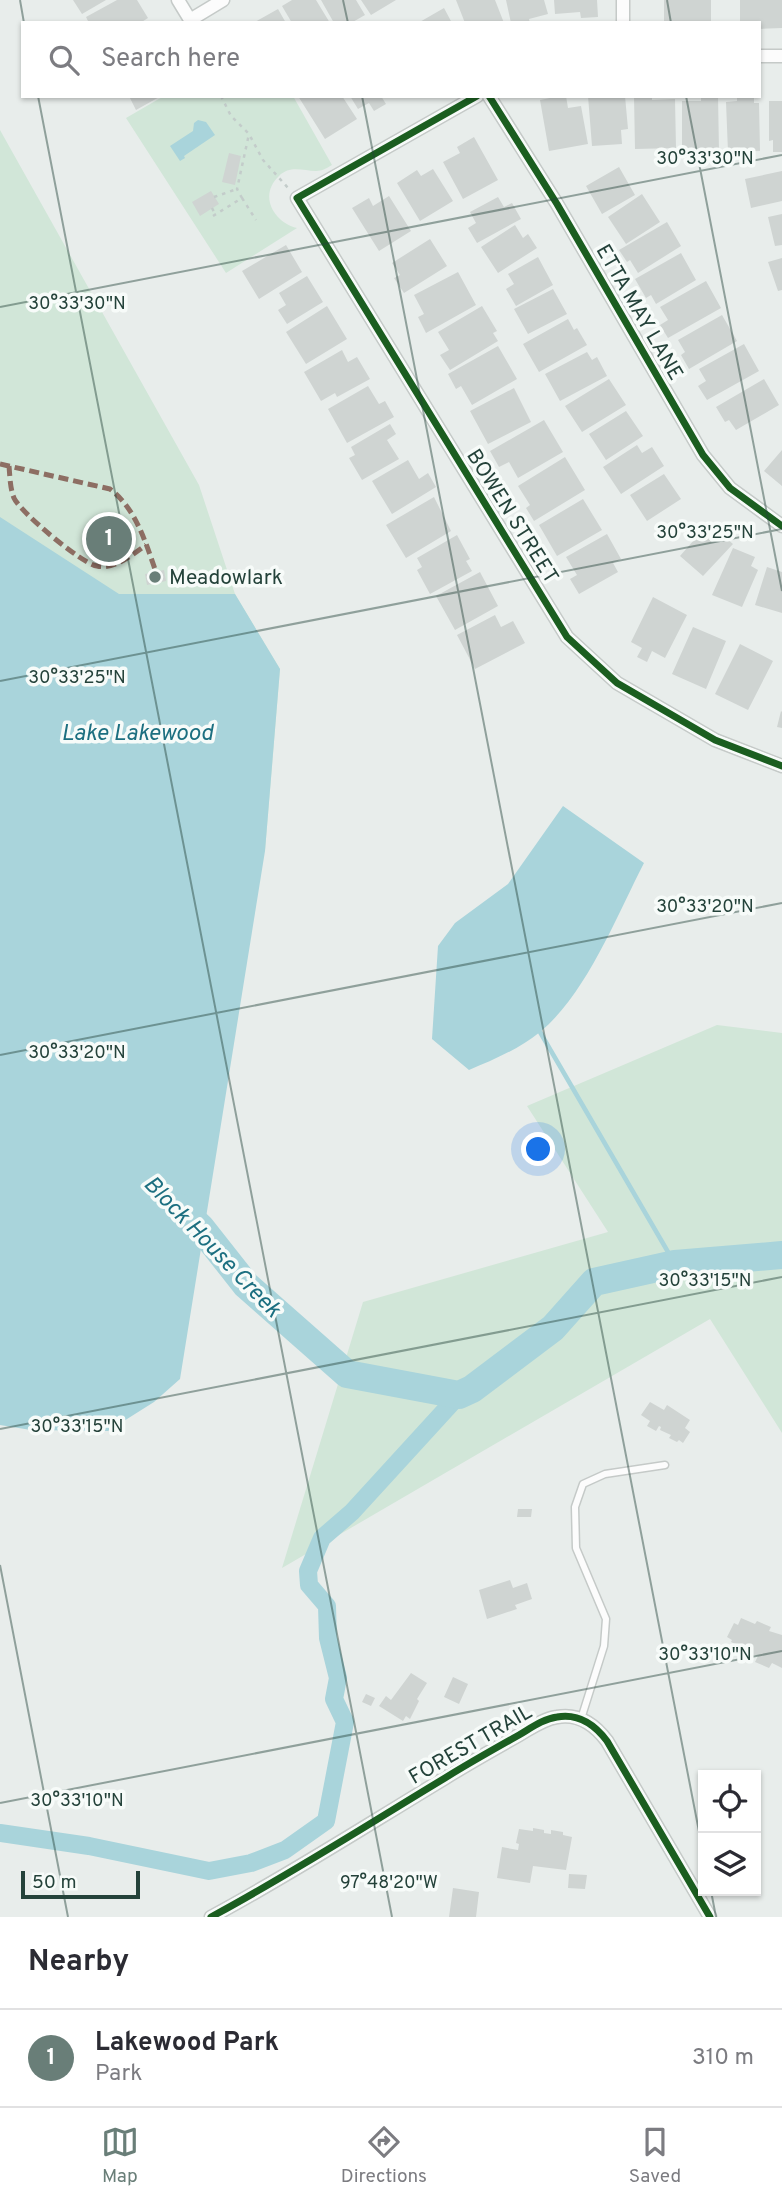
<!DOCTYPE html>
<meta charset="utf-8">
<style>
:root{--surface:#fff;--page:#f7f7f7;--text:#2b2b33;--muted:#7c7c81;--line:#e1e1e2;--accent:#697e78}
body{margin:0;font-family:Overpass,sans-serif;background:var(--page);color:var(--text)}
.controls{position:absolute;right:21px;bottom:21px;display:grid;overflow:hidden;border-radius:0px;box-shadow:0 2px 5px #0004}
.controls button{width:63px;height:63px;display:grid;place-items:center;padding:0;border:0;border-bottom:2px solid var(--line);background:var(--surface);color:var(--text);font:35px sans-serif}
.scale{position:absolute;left:21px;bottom:18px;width:119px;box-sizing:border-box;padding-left:7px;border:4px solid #24423a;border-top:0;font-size:19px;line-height:24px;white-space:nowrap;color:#24423a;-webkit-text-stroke:5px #f7fbf9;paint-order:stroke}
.you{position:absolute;left:539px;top:1150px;width:24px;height:24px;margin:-18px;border:5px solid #fff;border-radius:50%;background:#1a73e8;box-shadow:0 0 0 10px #1a73e833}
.badge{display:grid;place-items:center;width:46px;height:46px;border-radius:50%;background:var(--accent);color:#fff;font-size:23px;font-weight:700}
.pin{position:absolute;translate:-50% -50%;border:4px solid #fff;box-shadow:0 2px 7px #0006}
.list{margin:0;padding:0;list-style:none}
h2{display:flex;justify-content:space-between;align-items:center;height:91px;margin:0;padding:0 28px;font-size:30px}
h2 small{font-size:23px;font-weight:400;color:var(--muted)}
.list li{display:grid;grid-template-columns:46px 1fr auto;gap:21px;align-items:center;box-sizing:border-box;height:98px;padding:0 28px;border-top:2px solid var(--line)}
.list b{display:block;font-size:26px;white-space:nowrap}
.list p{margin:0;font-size:23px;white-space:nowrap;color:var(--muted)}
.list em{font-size:23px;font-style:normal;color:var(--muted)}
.icon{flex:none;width:38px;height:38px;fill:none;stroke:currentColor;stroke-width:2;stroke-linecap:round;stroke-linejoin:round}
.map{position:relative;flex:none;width:782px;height:1917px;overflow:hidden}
.search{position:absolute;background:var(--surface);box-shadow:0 2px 5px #0004;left:21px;right:21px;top:21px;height:77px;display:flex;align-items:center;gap:18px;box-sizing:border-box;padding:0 24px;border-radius:0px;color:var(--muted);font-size:26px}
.sheet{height:189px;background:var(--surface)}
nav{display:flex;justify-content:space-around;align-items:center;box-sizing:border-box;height:98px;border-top:2px solid var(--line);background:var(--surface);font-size:19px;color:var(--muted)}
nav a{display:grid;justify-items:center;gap:4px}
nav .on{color:var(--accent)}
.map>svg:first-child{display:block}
</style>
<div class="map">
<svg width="782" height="1917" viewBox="0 0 782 1917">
<rect width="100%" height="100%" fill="#e8edeb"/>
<path fill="#d1e6d8" d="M164,96H293L332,165C327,168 322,171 316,171C303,171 290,165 279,176C258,196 274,222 297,228L226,273L126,118Z
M0,130L199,485L235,594L280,669L265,851L0,1021Z
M717,1025L782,1033V1433L710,1319L282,1568L363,1302L608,1232L527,1106Z"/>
<path fill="#a9d4db" d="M198,120L206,122L215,135L184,156L185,158L180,161L170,146L193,131L194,123Z
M0,517L119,594H235L280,669L265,851L180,1379L154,1402L108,1431L31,1430L0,1425Z
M563,806L644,863C616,917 587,993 540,1032C519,1049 493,1060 469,1070L432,1039L438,946L455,923L508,884Z"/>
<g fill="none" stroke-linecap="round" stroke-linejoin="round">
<path stroke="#a9d4db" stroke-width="4.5" d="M540,1032L675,1264"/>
<path stroke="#a9d4db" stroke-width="18" d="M0,1833L89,1846L209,1871L251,1863L285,1850L326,1821L345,1722L334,1699L338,1678L328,1638L327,1606L309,1585L308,1571L322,1538L352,1512L459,1395"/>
<path stroke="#a9d4db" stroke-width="28" d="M179,1207L201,1228L246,1285L347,1374L459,1395L472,1389L553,1328L594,1282L675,1264L782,1255"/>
</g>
<path fill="#cfd4d2" d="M73,0H106L82,14Z
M117,0H137L148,18L140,23H89L86,17Z
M292,0H316L330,23H292L282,6Z
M321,0H356L365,15L351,23H334Z
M361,0H396L371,15Z
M456,0H495L504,23H465Z
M506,0H544L548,14L529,19L530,23H511Z
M554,0H597L598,17L581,18L580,12L555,14Z
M664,0H711V23H664Z
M740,0H782V28L759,29V23H740Z
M444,8L452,23H418Z
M278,9L286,23H253Z
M129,96H161L136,110Z
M298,96H342L357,119L325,139Z
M350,96H381L386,104L374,111L369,103L358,109Z
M560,96H566L568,108L581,106L588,144L549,151L540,100Z
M588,96H625L628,129L621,130L622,144L592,146Z
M634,96H652V100L675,99L676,148L635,149Z
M701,96H718L719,151H682V101H701Z
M737,96H754V103H759L760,151L728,152L726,102L737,101Z
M769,101H782V152H773V140L769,141Z
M474,137L498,180L463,199L443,162L460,153L457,147Z
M229,153L241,156L235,185L222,182Z
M619,167L635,195L602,214L586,186Z
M433,169L453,201L420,221L397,183L417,170L421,176Z
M782,171V201L751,208L745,179Z
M211,191L219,204L200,216L192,202Z
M642,194L660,222L626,244L608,217Z
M389,196L411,231L379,251L352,208L369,198L373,206Z
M498,197L504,207L512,203L521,219L477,243L468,228L476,223L470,212Z
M782,214V245L775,246L768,217Z
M667,222L681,246L638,273L630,260L627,262L619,250Z
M515,225L523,238L528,234L537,248L498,273L481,247Z
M430,239L447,266L404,293L394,278L400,275L392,263Z
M286,245L302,272L259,299L242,271Z
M681,253L696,280L656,304L651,295L646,298L635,279Z
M538,257L553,285L516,306L506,289L514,284L508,274Z
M782,258V290L778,291L768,262Z
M458,272L476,305L426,333L418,317L424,314L414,295Z
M307,276L323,302L287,324L278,310L286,305L279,293Z
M706,281L721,308L668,338L660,325L668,320L660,307Z
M553,289L567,314L528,334L514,309Z
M327,306L347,339L306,364L286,332Z
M482,306L497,331L493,333L498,341L450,370L440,355L449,350L438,332Z
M722,315L737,341L689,369L681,355L685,352L678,340Z
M568,319L574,330L577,328L587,345L539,372L523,344Z
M744,344L759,371L707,400L698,386L706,381L699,369Z
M498,346L517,379L472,405L461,386L456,389L448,374Z
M342,350L348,362L357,357L370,379L337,397L335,393L321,401L304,372Z
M587,352L592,360L597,357L607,376L560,401L545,374Z
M609,379L626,405L582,432L565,406Z
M764,379L779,405L736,430L729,420L725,422L716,407Z
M368,386L379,404L385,401L394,417L347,443L328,409Z
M514,388L531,422L488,444L470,411Z
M626,411L643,436L606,460L589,434Z
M544,420L563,452L518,478L509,462L499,467L490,451Z
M390,424L396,434L387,440L399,459L362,480L349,458L355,455L351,447Z
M637,445L642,453L652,447L664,466L621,494L603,467Z
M782,450V486L764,471Z
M565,457L585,490L534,521L526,508L530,505L518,486Z
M408,460L419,479L428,473L436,487L392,514L372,481Z
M664,474L681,499L647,521L630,495Z
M434,497L451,531L406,558L386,525Z
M583,499L602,530L557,556L539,525Z
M701,532L712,542L720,533L733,544L703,576L680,556Z
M607,534L621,559L613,563L618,572L579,594L570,579L577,575L566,557Z
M457,535L470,559L466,561L472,571L430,594L417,570L422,567L417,558Z
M733,548L755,557L751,566L758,570L742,607L712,595Z
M767,567L782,572V613L755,605Z
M164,570L166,581L147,585L145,574Z
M480,572L498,606L455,630L436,596Z
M653,597L687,615L665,658L652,651L647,662L637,657L642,648L631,642Z
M495,615L501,627L513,621L525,643L475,669L457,635Z
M693,627L726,641L706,689L672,674Z
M740,644L773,661L748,710L715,694Z
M781,711L782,712V728L777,727Z
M650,1402L664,1410L667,1405L690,1420L685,1428L690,1432L683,1443L679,1440L677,1442L669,1438L671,1435L660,1430L661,1427L659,1426L656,1431L647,1426L650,1421L641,1415Z
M518,1509H532L531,1517H517Z
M510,1580L513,1588L527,1583L532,1599L515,1605L517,1609L487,1619L479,1590Z
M741,1618L755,1624L757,1621L771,1627L769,1631L782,1635V1668L772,1663L769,1668L755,1662L758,1656L754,1655L751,1660L743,1657L747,1649L731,1642L732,1640L727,1637L734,1623L738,1625Z
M411,1673L427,1683L417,1699L419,1701L410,1719L406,1716L403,1721L379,1706L386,1696L391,1700Z
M453,1677L468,1684L459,1704L444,1697Z
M366,1694L375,1698L371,1706L362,1702Z
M533,1828L544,1830V1833L551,1834V1830L563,1832V1835L572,1837L566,1870L533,1866L530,1883L497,1878L502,1847L518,1850L519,1844L516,1843L519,1829L533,1831Z
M569,1874L587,1875L585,1889L568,1888Z
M453,1888L479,1892L476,1917H449Z"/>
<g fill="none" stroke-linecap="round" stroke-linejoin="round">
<g stroke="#c5cac8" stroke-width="9">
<path id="service" d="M581,1719L604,1646L606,1619L576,1548L575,1507L583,1484L605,1474L665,1465"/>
</g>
<g stroke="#c5cac8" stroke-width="15">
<path id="minor" d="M178,0L192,23
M190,20L223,0
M623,23V0
M759,56H782
M477,96L297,198L567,637L617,683L715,740L782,766
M489,96L557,204L703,455L730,488L782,526
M211,1917C291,1874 367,1825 445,1778C469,1763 494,1749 519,1735C531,1728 543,1719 557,1717C579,1713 595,1725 607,1741L710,1917"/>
</g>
<path stroke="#c3ccca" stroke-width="2.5" stroke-dasharray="3.5 5" stroke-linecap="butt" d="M221,96L231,116L249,134L263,160L289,189
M214,197L237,189
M242,198L256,220
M212,208L215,214
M213,216L242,198L237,189L249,134"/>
<use href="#service" stroke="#fcfcfc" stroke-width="6"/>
<use href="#minor" stroke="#fcfcfc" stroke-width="12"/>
<path stroke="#8d6e63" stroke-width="5" stroke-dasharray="10 5" stroke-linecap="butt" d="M0,464L110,489C136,509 145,541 156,572
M9,466C10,477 10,488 14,498C20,512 82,564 97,566C115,570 133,554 146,545"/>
<g stroke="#f7fbf9" stroke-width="11">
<path id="cycleway" d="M477,96L297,198L567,637L617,683L715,740L782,766
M489,96L557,204L703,455L730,488L782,526
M211,1917C291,1874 367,1825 445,1778C469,1763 494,1749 519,1735C531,1728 543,1719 557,1717C579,1713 595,1725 607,1741L710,1917"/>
</g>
<use href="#cycleway" stroke="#1b5e20" stroke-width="7"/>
</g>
<path fill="none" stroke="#24423a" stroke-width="2" stroke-opacity="0.45" d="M20,0L24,23M343,0L348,23M667,0L671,23M38,96L392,1917M362,96L703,1852M686,96L782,591M0,307L782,155M0,681L782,529M0,1055L782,903M0,1429L782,1277M0,1565L68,1917M0,1803L782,1651M711,1891L716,1917"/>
<circle fill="#697e78" stroke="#f7fbf9" stroke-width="2.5" cx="155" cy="577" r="7"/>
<g text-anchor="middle" stroke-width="7" stroke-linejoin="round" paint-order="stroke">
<g font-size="21" fill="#24423a" stroke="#f7fbf9">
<text transform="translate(640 312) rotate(60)" y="7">ETTA MAY LANE</text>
<text transform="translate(513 516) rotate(58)" y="7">BOWEN STREET</text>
<text transform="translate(470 1744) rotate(-30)" y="7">FOREST TRAIL</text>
</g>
<g font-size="21" fill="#24423a" stroke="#f7fbf9" text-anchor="start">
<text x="169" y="584">Meadowlark</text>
</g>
<g font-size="23" font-style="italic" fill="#1c6f80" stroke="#f7fbf9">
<text x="137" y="740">Lake Lakewood</text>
<text transform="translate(213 1246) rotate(46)" y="8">Block House Creek</text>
</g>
</g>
<g font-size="18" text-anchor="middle" fill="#24423a" stroke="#f7fbf9" stroke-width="7" stroke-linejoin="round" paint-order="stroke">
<text x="705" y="164">30°33'30"N</text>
<text x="77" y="309">30°33'30"N</text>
<text x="705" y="538">30°33'25"N</text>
<text x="77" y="683">30°33'25"N</text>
<text x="705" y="912">30°33'20"N</text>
<text x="77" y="1058">30°33'20"N</text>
<text x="705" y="1286">30°33'15"N</text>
<text x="77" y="1432">30°33'15"N</text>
<text x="705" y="1660">30°33'10"N</text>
<text x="77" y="1806">30°33'10"N</text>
<text x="389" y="1888">97°48'20"W</text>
</g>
</svg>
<div class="controls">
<button><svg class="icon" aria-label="locate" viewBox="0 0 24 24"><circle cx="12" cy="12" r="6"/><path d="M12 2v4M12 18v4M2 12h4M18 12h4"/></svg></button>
<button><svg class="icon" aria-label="layers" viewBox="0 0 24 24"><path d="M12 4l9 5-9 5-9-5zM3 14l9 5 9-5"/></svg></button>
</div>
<div class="scale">50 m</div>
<div class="you"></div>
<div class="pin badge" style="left:109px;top:539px">1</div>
<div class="search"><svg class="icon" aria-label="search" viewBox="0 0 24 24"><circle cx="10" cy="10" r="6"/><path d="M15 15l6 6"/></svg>Search here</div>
</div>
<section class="sheet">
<h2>Nearby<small></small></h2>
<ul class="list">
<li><span class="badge">1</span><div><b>Lakewood Park</b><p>Park</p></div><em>310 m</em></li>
</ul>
</section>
<nav>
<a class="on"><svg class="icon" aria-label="map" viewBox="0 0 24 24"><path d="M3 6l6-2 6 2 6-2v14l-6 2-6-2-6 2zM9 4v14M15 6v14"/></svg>Map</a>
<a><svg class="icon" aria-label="directions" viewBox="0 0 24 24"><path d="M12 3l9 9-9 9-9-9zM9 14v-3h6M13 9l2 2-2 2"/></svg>Directions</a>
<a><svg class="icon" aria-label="saved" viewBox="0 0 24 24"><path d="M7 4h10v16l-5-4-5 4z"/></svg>Saved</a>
</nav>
